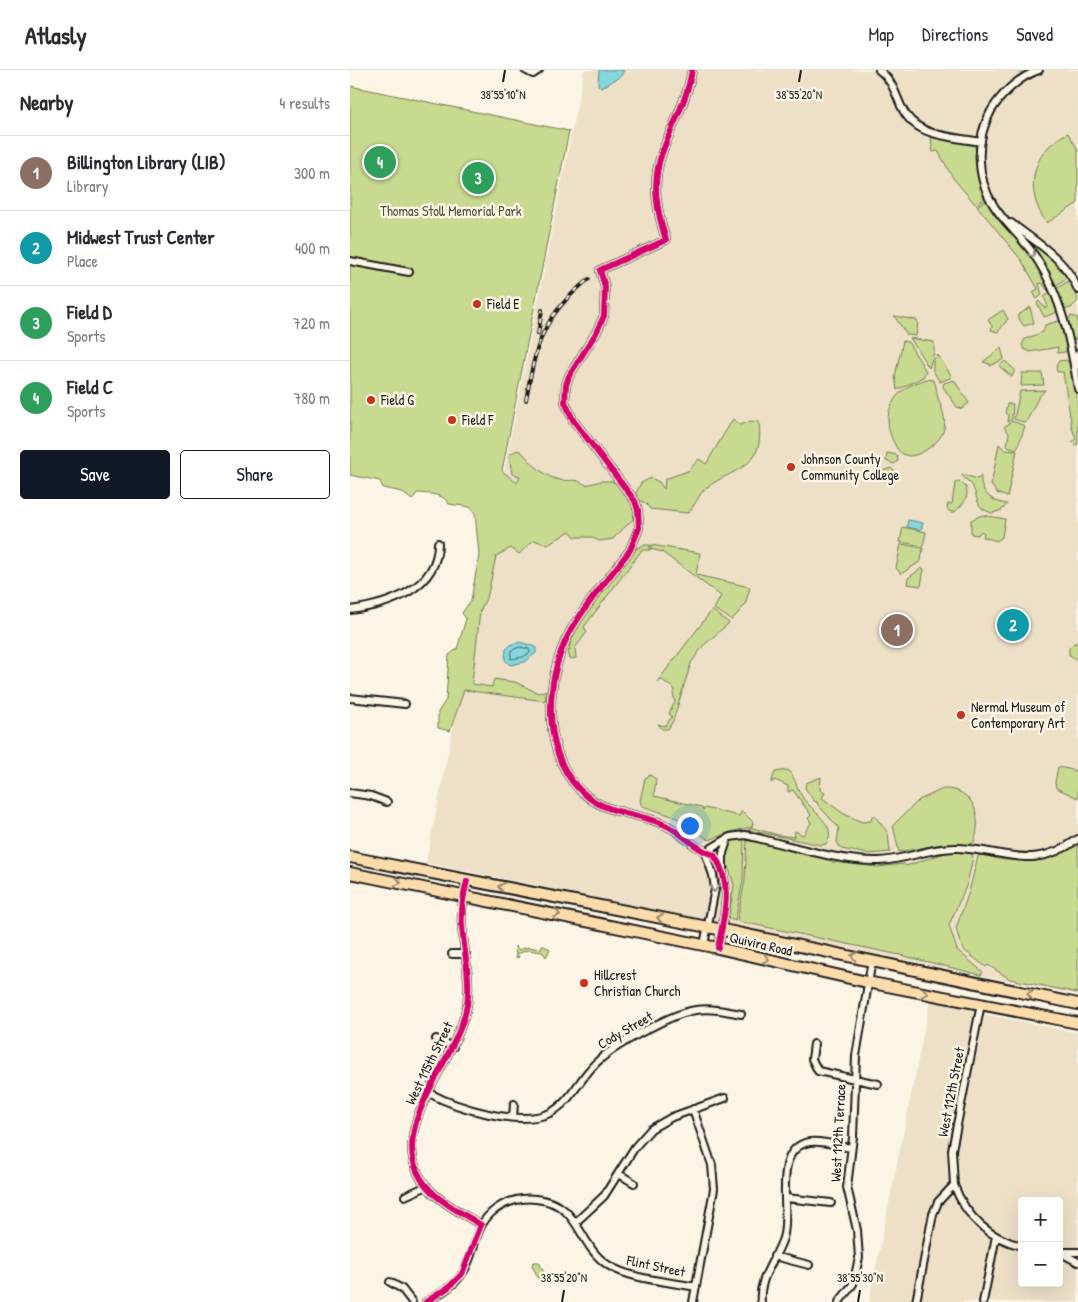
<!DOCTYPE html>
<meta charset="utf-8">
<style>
:root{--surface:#fff;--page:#f7f7f7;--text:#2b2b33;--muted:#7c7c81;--line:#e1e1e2;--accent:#111827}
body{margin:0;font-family:"Patrick Hand",sans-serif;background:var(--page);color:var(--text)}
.controls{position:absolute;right:15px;bottom:15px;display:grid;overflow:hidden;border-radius:5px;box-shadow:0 5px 20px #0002}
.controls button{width:45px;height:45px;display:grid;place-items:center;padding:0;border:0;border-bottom:1px solid var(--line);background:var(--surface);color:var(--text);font:25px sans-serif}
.you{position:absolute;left:339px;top:755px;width:18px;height:18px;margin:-12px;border:4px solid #fff;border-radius:50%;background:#1a73e8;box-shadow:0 0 0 8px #1a73e833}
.badge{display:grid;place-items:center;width:32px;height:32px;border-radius:50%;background:var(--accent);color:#fff;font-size:16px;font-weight:700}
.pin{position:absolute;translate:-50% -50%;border:2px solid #fff;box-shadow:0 1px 5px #0006}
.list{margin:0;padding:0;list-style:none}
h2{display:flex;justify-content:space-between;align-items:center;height:65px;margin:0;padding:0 20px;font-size:21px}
h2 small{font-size:16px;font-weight:400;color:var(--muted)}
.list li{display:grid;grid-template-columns:32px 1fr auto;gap:15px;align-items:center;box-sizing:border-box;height:75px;padding:0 20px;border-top:1px solid var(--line)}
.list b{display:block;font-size:19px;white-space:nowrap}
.list p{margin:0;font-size:16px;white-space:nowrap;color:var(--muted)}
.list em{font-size:16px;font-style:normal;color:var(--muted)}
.actions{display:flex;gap:10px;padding:15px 20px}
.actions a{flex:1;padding:11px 0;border:1px solid var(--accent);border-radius:5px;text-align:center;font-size:18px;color:var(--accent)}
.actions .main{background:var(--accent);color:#fff}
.map{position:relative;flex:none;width:728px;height:1232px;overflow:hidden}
header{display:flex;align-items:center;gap:30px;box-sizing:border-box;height:70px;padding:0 25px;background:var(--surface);border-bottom:1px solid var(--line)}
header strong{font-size:24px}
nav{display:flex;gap:28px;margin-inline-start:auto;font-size:18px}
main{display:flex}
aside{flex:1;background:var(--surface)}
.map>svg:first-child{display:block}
</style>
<header>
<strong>Atlasly</strong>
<nav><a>Map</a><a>Directions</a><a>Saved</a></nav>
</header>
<main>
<aside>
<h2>Nearby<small>4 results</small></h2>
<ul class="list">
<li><span class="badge" style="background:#8d6e63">1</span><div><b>Billington Library (LIB)</b><p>Library</p></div><em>300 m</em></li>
<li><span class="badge" style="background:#0f9aa8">2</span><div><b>Midwest Trust Center</b><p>Place</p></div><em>400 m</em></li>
<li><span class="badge" style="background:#2e9e5b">3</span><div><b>Field D</b><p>Sports</p></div><em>720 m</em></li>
<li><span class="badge" style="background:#2e9e5b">4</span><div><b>Field C</b><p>Sports</p></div><em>780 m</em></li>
</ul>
<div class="actions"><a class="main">Save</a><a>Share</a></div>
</aside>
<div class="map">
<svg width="728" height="1232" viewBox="0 0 728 1232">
<rect width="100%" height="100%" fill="#fcf5e5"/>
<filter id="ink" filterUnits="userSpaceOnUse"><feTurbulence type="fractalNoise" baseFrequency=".02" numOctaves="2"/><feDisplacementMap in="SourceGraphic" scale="10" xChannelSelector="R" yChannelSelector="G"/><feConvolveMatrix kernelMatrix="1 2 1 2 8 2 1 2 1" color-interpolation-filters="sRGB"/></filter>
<g filter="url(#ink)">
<path fill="#ede0c7" d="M234,0H728V925L76,793Z
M580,931L625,941L597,1085V1100L604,1128L612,1143L630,1162L654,1176L672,1181V1213H709V1189L728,1194V1232H519Z
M635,944L728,963V1179L709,1177V1131H672V1171L647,1162L638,1156L620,1137L614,1124L609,1111L607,1080Z"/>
<path fill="#c8da8f" stroke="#727b56" d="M0,16L219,61L152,401L167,413L170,406L162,404L159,385L167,380L172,382C181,393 196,408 210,410C223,412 224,407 236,415L251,411H261L269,414L281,432L285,443L283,449L263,469L249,471L241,467H225L220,461L198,475L184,470L169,484L161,478L146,486L138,524L130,541L122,614L142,617L144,609L165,612L188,623L197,620L195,631L114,620L100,661L88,658V642L96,630L99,585L107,579L116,549L112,543L121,530L129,485L125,443L120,437L99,434C93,423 79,424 67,423L62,430L52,422L33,418L30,411L0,405Z
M718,63L728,80V133L697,153C673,122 681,80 718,63Z
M585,66L625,75L628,102L636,127L626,135L603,108L588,81L583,82L581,69Z
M637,129L650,149L680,185L700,219L698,221L692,213L689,214L692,225L687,229L683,222L688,219L672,191L627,136Z
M685,176L695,181L719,206L705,216L684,179Z
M720,210L725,218L728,231L721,238L716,239L706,219Z
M702,222L708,240L705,243L694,247L687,233L689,231L695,238L698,237L694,227Z
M680,237L684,253L674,256L667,246Z
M653,240L658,249L648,262L641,260L642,256L638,250Z
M544,246L566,250L568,252L566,266L557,265Z
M721,246L728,248V266L726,270L722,268L718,250Z
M708,251L712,253L718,279L715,282L707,283L708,277L680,282L674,279L672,275L675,269L693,262L695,255Z
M560,268L584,272V283L579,298Z
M553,271L558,272L576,301L573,307L547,320L545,306Z
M651,278L654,289L640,296V294L633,292Z
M588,285L602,307L590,312L583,301V290Z
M716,290L721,294L728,336V374L725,375L722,372L726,369L722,358L713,302H707L706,296L709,291Z
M655,291L665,300L662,307L649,296Z
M672,303H692L694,315L671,316Z
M576,309L583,310C587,315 586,321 588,328C597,351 600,364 576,380C571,383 565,386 559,386C549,384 547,379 543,371C533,350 538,329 559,316C564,313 570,312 576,309Z
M604,310L619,333L612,339L607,337L593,317L594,313Z
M695,320L688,328L676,353L664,349L670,321Z
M657,334H663L662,349L657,352L658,345L655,343Z
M383,349L390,355L401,351L409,352C415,400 384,397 356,418C348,425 345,436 338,443L300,439C297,432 289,432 285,425L291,413L301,408L309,412L314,419L315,409L338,401L349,389L356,394Z
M662,351L675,356L667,379L657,376L659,363L654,357Z
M649,374L655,380L667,381L657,427L647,423L641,415Z
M537,383L547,385L548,391L544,394L536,391Z
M541,398L545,402L543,409L540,412L530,410L526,403Z
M611,404L628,409L631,405C629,422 642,432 657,434L652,440L643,443C624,439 629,428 622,415C619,411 613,408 611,404Z
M609,411L616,417C620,430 611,435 605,442H600L597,438L598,434H602L605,413Z
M632,445L655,449L652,467L647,471L633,467L634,463L631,461L628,465L621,464V450Z
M553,457L576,462L573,476L550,472Z
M551,474L573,478L571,491L551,504L546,498Z
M293,475H300V480H292L234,557L237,562L225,578L226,588L220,589L218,581L220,580C214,565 273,495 284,480Z
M301,475L350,483L346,505L400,517L395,535L382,550L364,539L371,526L312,482L301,479Z
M572,498L574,499L571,516L557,514L558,508Z
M362,540L379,553L353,576L341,593L323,651L318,659H312L308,654L315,656L322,647L319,643L325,632L323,624L325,620L311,609L307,612Z
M724,573H728V590L719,585V578Z
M708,697L728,701V728L706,718L705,712Z
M438,700C445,707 447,719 453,728C463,742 489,757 476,774L471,775L398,760L403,758L428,765L444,767L445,761L453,765L461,753L458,748L461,745L443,720L438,722V716L425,710L421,713L425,702Z
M300,705L306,709L304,726L351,737L353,740L355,738L389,746L392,741L403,752L402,757L380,762L359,770L325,747L292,736L290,731L295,708Z
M471,707L470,720L475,723L472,728L494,744L512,752L521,751L522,746H525L538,763L540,782L519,784L491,779L487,772L489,758L468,735L467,732L464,731L455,718L456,713Z
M593,719C624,718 633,747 624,772L619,775L592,774L549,782L543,755L569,730Z
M394,768L393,810L385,851L378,848L384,815L376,790V777L382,770Z
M397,768L481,790L482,792L527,797L554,794L556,796L598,782L620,783L623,787L617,814L599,855L607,880L633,902L631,905L550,885L387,851L395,810Z
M728,774V923L660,909L638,895L636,897L615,881L610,873L606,858L619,822L628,786C635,783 644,789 649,789C676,793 704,790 728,774Z
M192,875L200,879L196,887L192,882L178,880L167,884L169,887L166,888L165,876L168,880L178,877L191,879Z
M183,1192H189L196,1207L190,1211L182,1196Z"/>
<path fill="#86d7dd" stroke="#5c8c90" d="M249,0H274L271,6L251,18L248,15Z
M558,450L573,453L571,460L557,457Z
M170,572L186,577V583L175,592L160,595L155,590L156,579L162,574Z"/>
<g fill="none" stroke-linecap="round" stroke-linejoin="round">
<path stroke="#466769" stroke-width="1" d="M170,577L179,579L180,583L173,587L161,589V581Z"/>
<g stroke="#1c1c1c" stroke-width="10">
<path id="street" d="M175,0L183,4L189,0
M342,0C337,31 322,55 312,83C301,113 307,141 316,170L250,200L255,217L254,246L246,263L219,306L216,315L215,332L223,350L285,431L288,440L289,458L280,480C260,507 236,533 220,562C193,610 191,692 238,727C260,744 288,743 313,754C331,761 345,780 364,785C384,814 374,845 368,878
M529,0C541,9 545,22 551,36C565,68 600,66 631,72
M689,0C669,7 652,23 641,41C625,70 626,108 644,136C652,149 664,160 673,171C684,183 693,198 700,213C716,247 722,282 728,319
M661,153C687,173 716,189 728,220
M0,191L59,202
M727,296L728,284
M0,540C38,535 88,519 88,473
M0,628L55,634
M0,723L21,726L37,732
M355,782L380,767L395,765C436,774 488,792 529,791C556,790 581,777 608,778C655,780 683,802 728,769
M373,798V783L378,768
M117,811C113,826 111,840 112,856C114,883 121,908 117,935C107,995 24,1068 83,1123C97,1136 115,1145 131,1155
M354,875L365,819L363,805L355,782
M102,884H116
M86,969L103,977
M464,974L462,989L468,1001L528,1014
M79,1023C107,1038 169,1057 200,1043C221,1032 229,1009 246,993C263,976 322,943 346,940C361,938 376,941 391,944
M163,1047L164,1034
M269,1104L284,1113
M604,1115C616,1147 638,1168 672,1176
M55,1126L77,1116
M436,1128L481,1133
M226,1152L254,1126L285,1077L301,1059L322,1047L375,1028
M710,1182H728
M711,1183L728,1192
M424,1186L459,1195
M40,1212L52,1219L62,1232
M76,1232C89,1224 103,1217 112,1204C127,1183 122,1156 146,1139C158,1131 172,1127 186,1129C231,1133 227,1175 258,1195C279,1209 321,1212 346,1217
M343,1232L364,1119L362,1095L343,1039
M411,1232C408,1208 426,1190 433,1168C442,1142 420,1078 460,1072C473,1070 488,1076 501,1078
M489,1232L503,1214L509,1188L507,1160L497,1117L503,1067L506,986L522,890
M566,1232L583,1144L588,1132L604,1115L602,1080L631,934
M633,1232L646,1166"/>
</g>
<g stroke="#1c1c1c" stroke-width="14">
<path id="primary" d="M0,787L378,861L728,934
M0,803L368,878L517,912L728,953"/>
</g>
<use href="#street" stroke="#fcf5e5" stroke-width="6"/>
<use href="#primary" stroke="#fddcac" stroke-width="10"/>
<g stroke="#1c1c1c" stroke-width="4">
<path id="rail" d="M188,264L192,240
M176,330C186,274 192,246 239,209"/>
</g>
<use href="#rail" stroke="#fcf5e5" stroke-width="2" stroke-dasharray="5.5" stroke-linecap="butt"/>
<g stroke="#fcf5e5" stroke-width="9">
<path id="cycleway" d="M342,0C337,31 322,55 312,83C301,113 307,141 316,170L250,200L255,217L254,246L246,263L219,306L216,315L215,332L223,350L285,431L288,440L289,458L280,480C260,507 236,533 220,562C193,610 191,692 238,727C260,744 288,743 313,754C331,761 345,780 364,785C384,814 374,845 368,878
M76,1232L99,1217L112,1204L131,1155C115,1145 97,1136 83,1123C24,1068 107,995 117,935C121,908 114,883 112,856C111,840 113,826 117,811"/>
</g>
<use href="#cycleway" stroke="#d6006c" stroke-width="6"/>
</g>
<defs><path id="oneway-chevron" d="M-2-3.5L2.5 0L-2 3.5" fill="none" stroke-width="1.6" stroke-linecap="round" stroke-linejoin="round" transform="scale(1.25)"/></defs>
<g stroke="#97938b">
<use href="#oneway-chevron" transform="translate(682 184) rotate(56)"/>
<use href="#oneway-chevron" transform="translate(364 819) rotate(91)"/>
</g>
<g stroke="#98866b">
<use href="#oneway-chevron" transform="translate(48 812) rotate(11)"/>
<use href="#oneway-chevron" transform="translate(151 817) rotate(-169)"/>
<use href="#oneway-chevron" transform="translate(207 844) rotate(12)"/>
<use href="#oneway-chevron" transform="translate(310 848) rotate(-169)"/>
<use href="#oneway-chevron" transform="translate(504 886) rotate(-168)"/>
<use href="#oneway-chevron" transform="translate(416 889) rotate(13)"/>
<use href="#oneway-chevron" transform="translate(575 923) rotate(11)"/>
<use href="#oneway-chevron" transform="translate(680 924) rotate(-168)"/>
</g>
</g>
<path fill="none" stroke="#1c1c1c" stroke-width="2" d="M153,12L155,0M449,12L451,0M212,1232L214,1220M508,1232L510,1220"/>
<g fill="#c8321e" stroke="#fcf5e5" stroke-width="2">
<circle cx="127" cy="234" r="5"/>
<circle cx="21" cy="330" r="5"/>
<circle cx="102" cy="350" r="5"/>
<circle cx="441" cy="397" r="5"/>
<circle cx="611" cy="645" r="5"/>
<circle cx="234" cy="913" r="5"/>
</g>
<g text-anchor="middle" stroke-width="5" stroke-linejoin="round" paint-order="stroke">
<g font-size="14" fill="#50553e" stroke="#fcf5e5">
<text x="101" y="146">Thomas Stoll Memorial Park</text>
</g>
<g font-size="14" fill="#1c1c1c" stroke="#fcf5e5" text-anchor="start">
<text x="137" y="239">Field E</text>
<text x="31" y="335">Field G</text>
<text x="112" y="355">Field F</text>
<text x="451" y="394">Johnson County<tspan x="451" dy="16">Community College</tspan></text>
<text x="621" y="642">Nermal Museum of<tspan x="621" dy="16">Contemporary Art</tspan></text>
<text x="244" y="910">Hillcrest<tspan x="244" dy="16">Christian Church</tspan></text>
</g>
<g font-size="14" fill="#1c1c1c" stroke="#fcf5e5">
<text transform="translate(411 874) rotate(13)" y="5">Quivira Road</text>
<text transform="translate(275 960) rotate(-30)" y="5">Cody Street</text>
<text transform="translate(79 993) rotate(-64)" y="5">West 115th Street</text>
<text transform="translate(601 1022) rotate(-79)" y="5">West 112th Street</text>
<text transform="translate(488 1063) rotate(-87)" y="5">West 112th Terrace</text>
<text transform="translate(306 1196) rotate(12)" y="5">Flint Street</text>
</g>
</g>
<g font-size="12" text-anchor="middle" fill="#1c1c1c" stroke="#fcf5e5" stroke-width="5" stroke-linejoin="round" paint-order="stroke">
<text x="153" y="29">38°55'10"N</text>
<text x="449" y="29">38°55'20"N</text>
<text x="214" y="1212">38°55'20"N</text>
<text x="510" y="1212">38°55'30"N</text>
</g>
</svg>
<div class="controls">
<button>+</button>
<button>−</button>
</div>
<div class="you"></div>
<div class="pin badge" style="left:547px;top:560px;background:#8d6e63">1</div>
<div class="pin badge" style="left:663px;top:555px;background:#0f9aa8">2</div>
<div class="pin badge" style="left:128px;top:108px;background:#2e9e5b">3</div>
<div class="pin badge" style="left:30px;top:92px;background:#2e9e5b">4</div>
</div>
</main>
